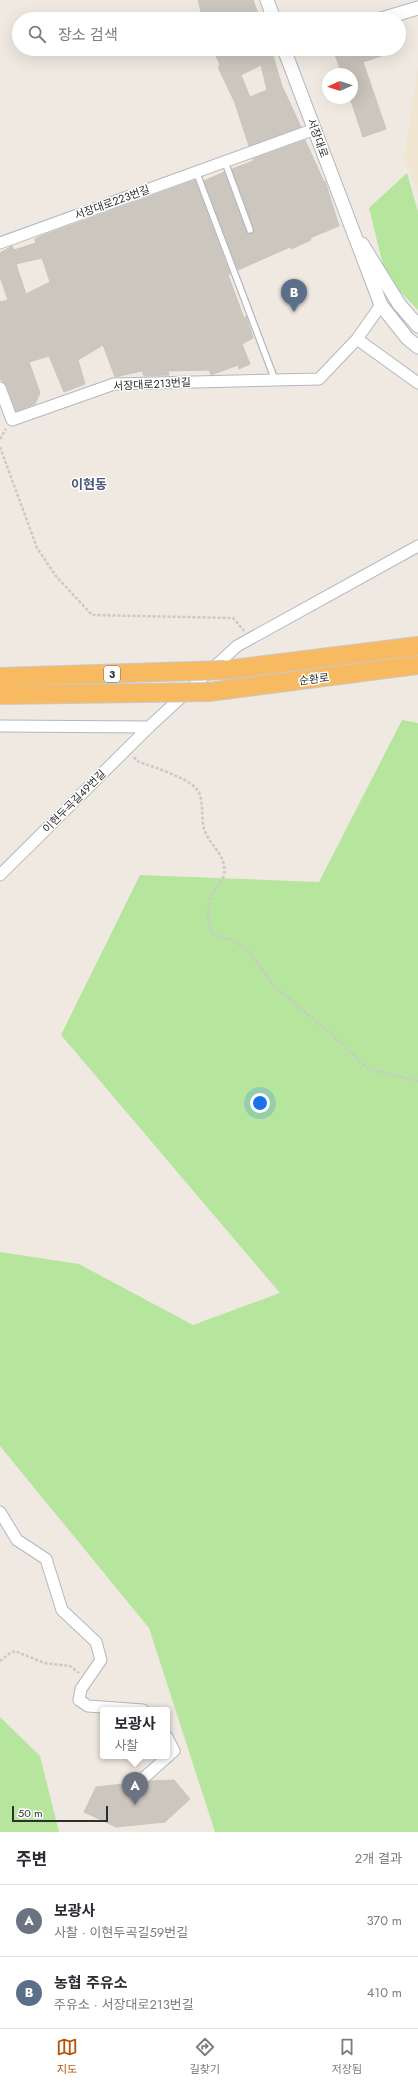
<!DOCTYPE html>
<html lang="ko">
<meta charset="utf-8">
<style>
:root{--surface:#fff;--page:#f2f2f3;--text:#2b2b33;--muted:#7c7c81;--line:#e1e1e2;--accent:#b45309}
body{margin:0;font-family:Jost,"Noto Sans KR",sans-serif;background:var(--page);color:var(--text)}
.compass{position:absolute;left:322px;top:68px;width:36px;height:36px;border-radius:50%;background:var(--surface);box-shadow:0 4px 16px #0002;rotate:267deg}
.scale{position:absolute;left:12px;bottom:10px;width:96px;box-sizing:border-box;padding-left:4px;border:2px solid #2e2e2e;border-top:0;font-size:11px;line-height:14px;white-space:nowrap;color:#2e2e2e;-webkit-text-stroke:3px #fff;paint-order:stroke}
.you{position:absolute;left:260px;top:1103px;width:14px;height:14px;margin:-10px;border:3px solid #fff;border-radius:50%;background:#1a73e8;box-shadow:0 0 0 6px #1a73e833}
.badge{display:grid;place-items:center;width:26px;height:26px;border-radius:50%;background:var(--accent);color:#fff;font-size:13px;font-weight:700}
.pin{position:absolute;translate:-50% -33px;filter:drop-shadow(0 1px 2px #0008)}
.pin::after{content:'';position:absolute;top:21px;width:14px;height:12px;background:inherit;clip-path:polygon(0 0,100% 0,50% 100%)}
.popup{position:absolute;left:100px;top:1707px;width:70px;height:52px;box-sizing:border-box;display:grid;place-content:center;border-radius:4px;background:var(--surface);filter:drop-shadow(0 1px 3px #0005);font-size:13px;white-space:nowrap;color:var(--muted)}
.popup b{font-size:15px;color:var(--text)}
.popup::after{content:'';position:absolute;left:50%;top:100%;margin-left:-8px;border:8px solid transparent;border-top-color:var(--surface)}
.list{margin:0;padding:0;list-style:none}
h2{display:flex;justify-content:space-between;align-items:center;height:52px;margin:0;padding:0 16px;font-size:17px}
h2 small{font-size:13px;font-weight:400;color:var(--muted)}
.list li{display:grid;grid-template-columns:26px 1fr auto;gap:12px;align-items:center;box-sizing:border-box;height:72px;padding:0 16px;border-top:1px solid var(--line)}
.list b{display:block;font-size:15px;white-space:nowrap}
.list p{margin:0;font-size:13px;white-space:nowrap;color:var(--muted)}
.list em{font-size:13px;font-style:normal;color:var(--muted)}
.icon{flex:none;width:22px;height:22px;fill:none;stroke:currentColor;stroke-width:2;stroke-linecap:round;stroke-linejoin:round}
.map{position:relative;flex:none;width:418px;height:1832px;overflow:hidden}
.search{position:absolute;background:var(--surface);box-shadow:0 4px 16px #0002;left:12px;right:12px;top:12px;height:44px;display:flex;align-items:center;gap:10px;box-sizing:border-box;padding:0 14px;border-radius:22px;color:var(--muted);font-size:15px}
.sheet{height:196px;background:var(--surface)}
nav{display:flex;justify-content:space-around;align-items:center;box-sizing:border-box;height:56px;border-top:1px solid var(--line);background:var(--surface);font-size:11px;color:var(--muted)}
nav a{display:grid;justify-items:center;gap:2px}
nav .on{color:var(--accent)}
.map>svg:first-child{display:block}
</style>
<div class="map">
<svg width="418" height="1832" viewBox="0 0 418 1832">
<rect width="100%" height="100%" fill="#efe9e1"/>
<path fill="#f0e6d1" d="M418,67V192L404,159Z"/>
<path fill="#b6e59e" d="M407,173L418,212V310L386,277L369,208Z
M402,720L418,723V1832H215L149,1628L0,1446V1252L79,1264L193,1325L280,1293L61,1035L140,875L319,882Z
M0,1717L40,1756L59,1832H0Z"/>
<path fill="#cbc7bf" stroke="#cbc5ba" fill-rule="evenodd" d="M198,0H253L260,19H203Z
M213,49H234L236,54L250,49H271L282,86L301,127L249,146L235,103L218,67L220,65ZM261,65L267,90L250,97L241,75Z
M333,49H395L396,51L363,62L386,129L363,137L350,98H352V74H342Z
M305,140L324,182L325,181L339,226L310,238L311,240L291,249L290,247L238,270L204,181L224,172L246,231L252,234L254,229L232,169L253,161V159Z
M195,180L230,274L228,275L244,318L246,316L248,322L253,338L242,344L250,364L239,369L238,365L211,375L209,370L168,371L169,375L144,376L142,371L115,377L103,345L78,360L85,384L64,392L49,356L29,362L40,393L35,404L16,411L7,386L0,379V302L8,300L0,277V253L12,246L14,250L36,243L35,239L41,236ZM42,258L50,282L26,294L16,264Z
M174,1780L190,1799L165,1822L116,1827L84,1812L96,1787L132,1783L134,1787L140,1789L150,1781Z"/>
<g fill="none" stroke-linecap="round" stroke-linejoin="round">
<g stroke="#b4b7c1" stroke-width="8">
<path id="service" d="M225,162L250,230
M196,171L275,380"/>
</g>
<g stroke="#b4b7c1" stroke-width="13">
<path id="minor" d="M0,243L315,129
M357,339L418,383
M0,388L12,420L114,384L319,379L357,339L381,305
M0,726L149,727
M0,875L149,727L237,646L418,546
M0,1512L17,1540L46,1559L62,1610L96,1642L101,1660L81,1689L79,1700L88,1706L143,1710
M139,1782L174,1751L167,1737"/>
</g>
<g stroke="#b4b7c1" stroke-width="15">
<path id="tertiary" d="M267,0L274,19
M381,19L418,8
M284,49L381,305L407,338L418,347
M362,244L399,304L418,326"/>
</g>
<g stroke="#c9c9c9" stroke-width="20">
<path id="trunk" d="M225,670L418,646
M209,692L418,665"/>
</g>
<path stroke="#c9c9c9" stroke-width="2.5" stroke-dasharray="3 2" stroke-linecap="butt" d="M0,439L6,429
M0,447L37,548L56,576L92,615L233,618L244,631
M134,757L137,761C152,767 196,779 200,795C204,808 200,822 206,834C213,848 227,857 224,875C223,880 219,884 216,888C206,904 206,918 213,935L232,940L250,952L274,986L337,1039L362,1064L373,1070L418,1081
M0,1661L10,1653L15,1651L44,1663L70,1666L79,1673"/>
<use href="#service" stroke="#fff" stroke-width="5.5"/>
<use href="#minor" stroke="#fff" stroke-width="11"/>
<use href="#tertiary" stroke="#fff" stroke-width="13"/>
<use href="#trunk" stroke="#f8ba60" stroke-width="18"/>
<g stroke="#c9c9c9" stroke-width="20" stroke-linecap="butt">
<path id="trunk-bridge" d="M0,677L225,670
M0,695L209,692"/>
</g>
<use href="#trunk-bridge" stroke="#f8ba60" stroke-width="18"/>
</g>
<g text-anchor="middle" stroke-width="3" stroke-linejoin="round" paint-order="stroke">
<rect fill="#fff" stroke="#6d6d6d" stroke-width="1" x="104" y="666" width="16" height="16" rx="3"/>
<g font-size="10" font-weight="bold" fill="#2e2e2e">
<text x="112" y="678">3</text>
</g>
<g font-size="11" fill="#2e2e2e" stroke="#fff">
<text transform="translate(318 138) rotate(70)" y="4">서장대로</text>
<text transform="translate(112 202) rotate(-20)" y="4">서장대로223번길</text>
<text transform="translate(152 384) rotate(-3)" y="4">서장대로213번길</text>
<text transform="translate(314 679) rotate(-7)" y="4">순환로</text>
<text transform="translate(74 801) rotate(-45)" y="4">이현두곡길49번길</text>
</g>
<g font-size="13" font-weight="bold" fill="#4d5680" stroke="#fff">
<text x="89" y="489">이현동</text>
</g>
</g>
</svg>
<svg class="compass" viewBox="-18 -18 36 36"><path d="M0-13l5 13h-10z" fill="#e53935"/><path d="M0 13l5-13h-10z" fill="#7c7c81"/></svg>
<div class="scale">50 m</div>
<div class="you"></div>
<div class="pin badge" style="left:135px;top:1805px;background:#6b7280">A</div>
<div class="popup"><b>보광사</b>사찰</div>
<div class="pin badge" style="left:294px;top:312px;background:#5c6f8a">B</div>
<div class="search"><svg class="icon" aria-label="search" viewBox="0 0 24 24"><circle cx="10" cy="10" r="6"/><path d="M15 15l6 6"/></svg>장소 검색</div>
</div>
<section class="sheet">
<h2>주변<small>2개 결과</small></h2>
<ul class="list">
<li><span class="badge" style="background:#6b7280">A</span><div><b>보광사</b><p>사찰 · 이현두곡길59번길</p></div><em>370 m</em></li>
<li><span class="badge" style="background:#5c6f8a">B</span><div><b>농협 주유소</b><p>주유소 · 서장대로213번길</p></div><em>410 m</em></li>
</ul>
</section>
<nav>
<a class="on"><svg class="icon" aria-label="map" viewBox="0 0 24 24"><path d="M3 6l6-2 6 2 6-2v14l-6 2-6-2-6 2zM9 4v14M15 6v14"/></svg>지도</a>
<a><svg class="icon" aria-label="directions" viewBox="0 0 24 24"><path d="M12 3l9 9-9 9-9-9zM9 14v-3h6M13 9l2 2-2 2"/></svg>길찾기</a>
<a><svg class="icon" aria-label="saved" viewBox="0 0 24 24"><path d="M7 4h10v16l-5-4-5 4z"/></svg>저장됨</a>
</nav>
